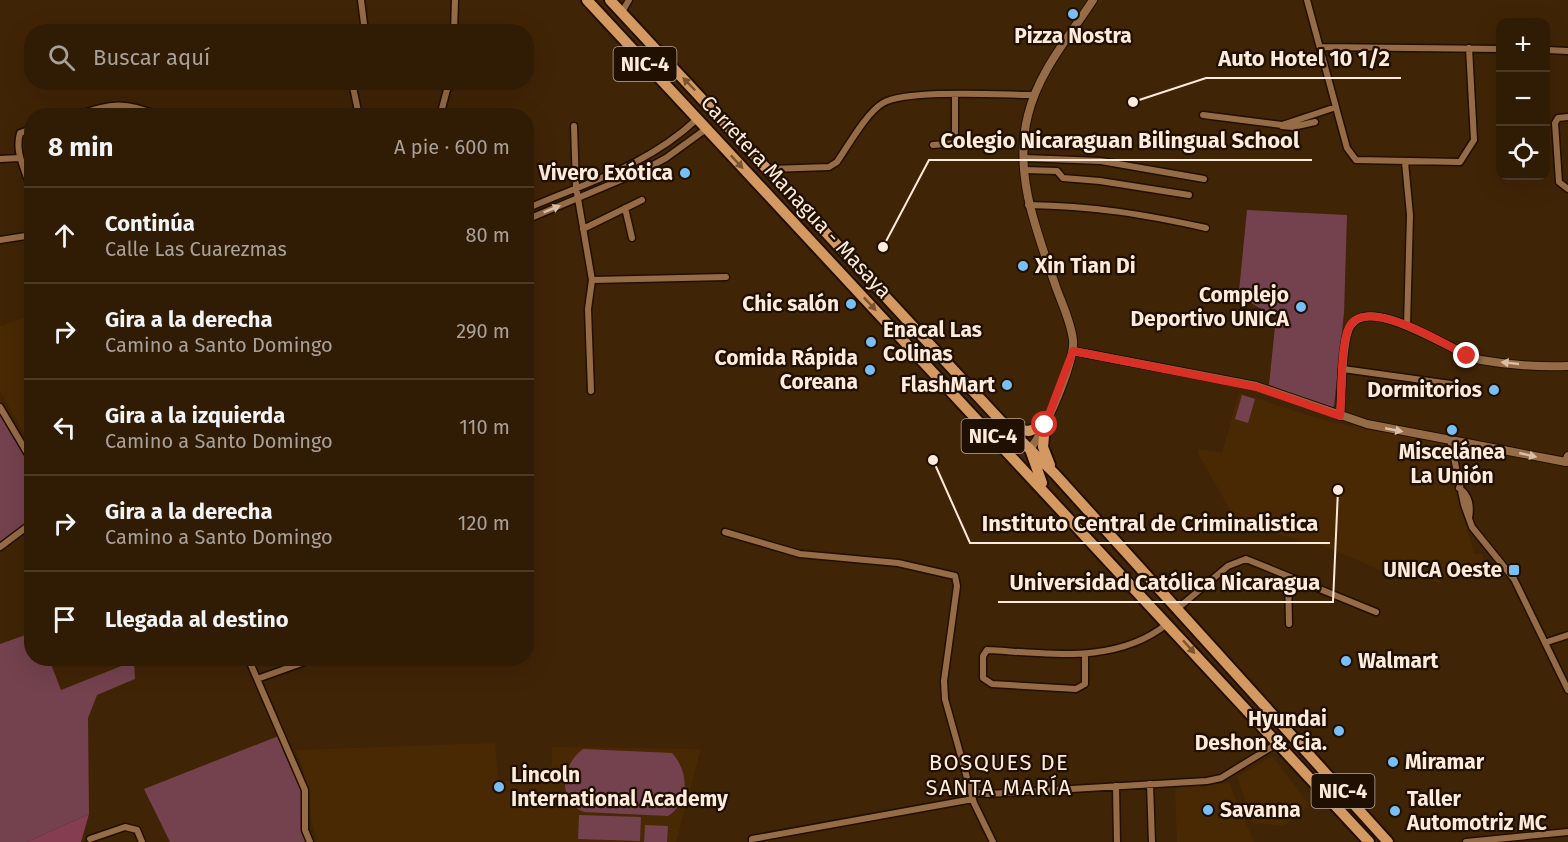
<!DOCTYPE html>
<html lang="es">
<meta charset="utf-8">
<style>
:root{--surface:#301b04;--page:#3c2813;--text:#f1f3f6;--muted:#a8a19a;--line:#4b3926}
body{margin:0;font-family:"Fira Sans",sans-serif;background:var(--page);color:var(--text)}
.controls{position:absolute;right:18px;top:18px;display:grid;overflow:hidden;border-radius:12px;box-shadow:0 6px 24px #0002}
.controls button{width:54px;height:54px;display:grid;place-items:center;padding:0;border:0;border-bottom:2px solid var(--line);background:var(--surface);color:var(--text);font:30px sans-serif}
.stop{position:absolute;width:18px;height:18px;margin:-14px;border:4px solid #d93025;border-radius:50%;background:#fff}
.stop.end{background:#d93025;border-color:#fff;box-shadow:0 2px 6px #0008}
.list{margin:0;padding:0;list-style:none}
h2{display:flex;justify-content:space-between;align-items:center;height:78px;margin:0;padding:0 24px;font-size:26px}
h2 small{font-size:20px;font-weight:400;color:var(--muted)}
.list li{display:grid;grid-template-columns:39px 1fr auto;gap:18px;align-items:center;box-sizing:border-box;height:96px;padding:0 24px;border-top:2px solid var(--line)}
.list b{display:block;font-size:22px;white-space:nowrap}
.list p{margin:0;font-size:20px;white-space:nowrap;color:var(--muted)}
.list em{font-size:20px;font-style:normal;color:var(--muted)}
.icon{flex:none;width:33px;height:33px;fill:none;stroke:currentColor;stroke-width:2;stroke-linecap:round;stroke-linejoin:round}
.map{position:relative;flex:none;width:1568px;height:842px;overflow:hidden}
.search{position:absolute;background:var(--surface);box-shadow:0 6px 24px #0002;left:24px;top:24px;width:510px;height:66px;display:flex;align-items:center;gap:15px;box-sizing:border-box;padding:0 21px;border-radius:24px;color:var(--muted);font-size:22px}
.panel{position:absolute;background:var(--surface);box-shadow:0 6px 24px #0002;left:24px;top:108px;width:510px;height:558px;border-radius:24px}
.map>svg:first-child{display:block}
</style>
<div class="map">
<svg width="1568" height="842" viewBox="0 0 1568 842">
<rect width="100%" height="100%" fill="#402406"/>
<path fill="#492904" d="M31,315H32L31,446L0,391V326Z
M1239,393L1333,423L1444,441L1474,554H1483V575H1449L1438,583L1427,579L1403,580L1324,546L1238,524L1199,455L1198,449L1222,453Z
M495,743L498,781L552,780V747L701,749L676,842H317L310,813L304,772L296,750Z
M1272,756L1310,805L1284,826L1253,823L1237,777Z
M1229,783L1254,842H1177L1175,789L1194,784L1204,788L1206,785Z"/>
<path fill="#74424f" d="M1247,210L1347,215L1344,313L1334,406L1331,408L1269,385L1276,317L1249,302L1239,291Z
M1242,395L1255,399L1248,423L1235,419Z
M0,407L32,461L31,523L0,547Z
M31,633L32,658L49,659L61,690L134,661L135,679L97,695L88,718L89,814L27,842H0V644Z
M281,735L305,790V830L310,842H170L144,789Z
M583,749L672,753C689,771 690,802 668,816L584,812C556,801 562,764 583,749Z
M579,815L641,817L640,841L578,839Z
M645,825L668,826L667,842H644Z"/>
<path fill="#853d52" d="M89,814L81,842H27Z"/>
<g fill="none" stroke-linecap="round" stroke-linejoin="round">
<g stroke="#220f00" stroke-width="9">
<path id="minor" d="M361,0L365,32
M1307,0L1347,148L1356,160L1460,162L1474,140L1469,48
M622,12L629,0
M454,32L455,0
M1320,47L1500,49
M1546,50L1568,51
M352,82L359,116
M1203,115L1282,125L1336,107
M74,116C112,104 122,100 160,116
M440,116L449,82
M1568,117L1558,118L1555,123L1559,182L1568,189
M574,126L576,187L592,280L588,309L591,391
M1282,126L1293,127L1315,122
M32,129L20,133C15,150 23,166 29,183L32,182
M933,145L955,143V94
M1024,158L1101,161L1204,179
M0,159L20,158
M1405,162L1410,215L1407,326
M770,169L829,167L837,162C848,146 867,112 883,103C908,89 1003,95 1035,95
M1025,170L1057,171L1063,178L1100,181L1189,195
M1028,205C1093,206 1143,214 1206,228
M625,208L632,238
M526,209C588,182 647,166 697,119
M526,220L644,170L666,158L706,129
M583,229L642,200
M0,240L32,235
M592,280L726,277
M1343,369L1451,384
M0,407L32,461
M1450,439L1464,505L1472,527L1514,579L1568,690
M1459,488C1470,496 1471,506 1469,518
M725,532L800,554L898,563L955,576L957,586L944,681L945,699L974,803L993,842
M0,547L32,523
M1288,576L1289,624
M1177,609L1228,566L1246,559L1376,612
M1547,642L1568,635
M1085,655V684L1076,689L992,684L983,678V656L987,650C1048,653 1116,665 1167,624
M248,658L305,790V830L310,842
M257,679L316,658
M1150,784L1152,842
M1116,786L1117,842
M971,792L988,794L1207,781L1221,778L1278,743
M90,839L125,827L137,830L142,842
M752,842V839L973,799
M1466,842L1568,832"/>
</g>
<g stroke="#220f00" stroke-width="10">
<path id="tertiary" d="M1073,351L1256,386L1367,424L1566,462L1568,456
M1340,416C1342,396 1341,339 1351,325C1372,294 1454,354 1481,360C1509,365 1540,367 1568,366
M1030,449C1045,431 1075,362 1073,340C1071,322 1062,304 1056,287C1037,232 1013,174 1028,115C1039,71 1069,37 1093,0"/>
</g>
<g stroke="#220f00" stroke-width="14">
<path id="trunk" d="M587,0L1369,842
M610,0L999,419L1055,474L1388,842
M1011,429L1029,431L1045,425L1043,447L1050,465
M1030,449L1042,483"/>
</g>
<use href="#minor" stroke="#956c46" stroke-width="6"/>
<use href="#tertiary" stroke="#956c46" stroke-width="8"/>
<use href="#trunk" stroke="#d49960" stroke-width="10"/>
</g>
<defs><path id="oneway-solid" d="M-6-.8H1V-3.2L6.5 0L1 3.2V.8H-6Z" transform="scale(1.5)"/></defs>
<g fill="#7a5431">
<use href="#oneway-solid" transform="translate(689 84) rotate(-134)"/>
<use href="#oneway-solid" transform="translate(737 162) rotate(47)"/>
<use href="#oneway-solid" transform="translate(870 304) rotate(47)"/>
<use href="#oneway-solid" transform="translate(1189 647) rotate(48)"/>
</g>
<g fill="#d9bfa7">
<use href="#oneway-solid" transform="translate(552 209) rotate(-22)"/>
<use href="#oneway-solid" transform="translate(1510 363) rotate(-174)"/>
<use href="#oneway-solid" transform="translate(1394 430) rotate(11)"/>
<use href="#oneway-solid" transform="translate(1528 455) rotate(13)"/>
</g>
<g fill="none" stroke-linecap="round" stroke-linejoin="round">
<path stroke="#d93025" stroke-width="8" d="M1045,425L1073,351L1256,387L1340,416C1342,394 1340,346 1349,327C1365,295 1447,345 1467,356"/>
</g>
<g fill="#78bff7" stroke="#201002" stroke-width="2">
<circle cx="1073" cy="14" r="6"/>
<circle cx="685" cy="173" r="6"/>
<circle cx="1023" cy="266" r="6"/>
<circle cx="851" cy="304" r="6"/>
<circle cx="1301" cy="307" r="6"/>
<circle cx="871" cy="342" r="6"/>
<circle cx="870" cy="370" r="6"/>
<circle cx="1007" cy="385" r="6"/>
<circle cx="1494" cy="390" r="6"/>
<circle cx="1452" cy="430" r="6"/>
<rect x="1508" y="564" width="12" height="12" rx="3"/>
<circle cx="1346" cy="661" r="6"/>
<circle cx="1339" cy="731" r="6"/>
<circle cx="1393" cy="762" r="6"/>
<circle cx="499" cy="787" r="6"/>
<circle cx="1208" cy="810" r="6"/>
<circle cx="1395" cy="811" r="6"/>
</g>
<g text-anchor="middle" stroke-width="4.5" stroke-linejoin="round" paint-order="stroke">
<g fill="#201002" stroke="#bba99a" stroke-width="1.5">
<rect x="613.5" y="47" width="63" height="34" rx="4.5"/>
<rect x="961.5" y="419" width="63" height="34" rx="4.5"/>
<rect x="1311.5" y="774" width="63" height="34" rx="4.5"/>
</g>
<g font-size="20" font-weight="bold" fill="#feebdb">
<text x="645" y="71">NIC-4</text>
<text x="993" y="443">NIC-4</text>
<text x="1343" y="798">NIC-4</text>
</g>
<g font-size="21" font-weight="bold" fill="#feebdb" stroke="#201002" text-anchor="end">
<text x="1073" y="43" text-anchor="middle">Pizza Nostra</text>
<text x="673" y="180">Vivero Exótica</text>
<text x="1035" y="273" text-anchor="start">Xin Tian Di</text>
<text x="1289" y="302">Complejo<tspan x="1289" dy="24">Deportivo UNICA</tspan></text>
<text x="839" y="311">Chic salón</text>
<text x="883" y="337" text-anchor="start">Enacal Las<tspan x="883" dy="24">Colinas</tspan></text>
<text x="858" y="365">Comida Rápida<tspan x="858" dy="24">Coreana</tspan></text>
<text x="995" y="392">FlashMart</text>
<text x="1482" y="397">Dormitorios</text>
<text x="1452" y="459" text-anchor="middle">Miscelánea<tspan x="1452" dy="24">La Unión</tspan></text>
<text x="1502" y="577">UNICA Oeste</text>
<text x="1358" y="668" text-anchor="start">Walmart</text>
<text x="1327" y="726">Hyundai<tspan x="1327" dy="24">Deshon &amp; Cia.</tspan></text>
<text x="1405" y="769" text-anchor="start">Miramar</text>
<text x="511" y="782" text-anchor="start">Lincoln<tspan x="511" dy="24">International Academy</tspan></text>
<text x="1407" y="806" text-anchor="start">Taller<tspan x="1407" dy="24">Automotriz MC</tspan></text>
<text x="1220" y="817" text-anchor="start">Savanna</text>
</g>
<g font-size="21" fill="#feebdb" stroke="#201002">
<text transform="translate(796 197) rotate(47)" y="7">Carretera Managua - Masaya</text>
</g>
<g font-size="22" letter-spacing="1.5" fill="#feebdb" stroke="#201002">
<text x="999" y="770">BOSQUES DE<tspan x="999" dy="25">SANTA MARÍA</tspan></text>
</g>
</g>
<path fill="none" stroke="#feebdb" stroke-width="2" d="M1133 102L1206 78H1401M883 247L929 160H1312M933 460L970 543H1330M1338 490L1333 602H998"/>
<g fill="#feebdb" stroke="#201002" stroke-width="2">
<circle cx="1133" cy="102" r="6"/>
<circle cx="883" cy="247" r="6"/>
<circle cx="933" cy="460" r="6"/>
<circle cx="1338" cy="490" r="6"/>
</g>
<g font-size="22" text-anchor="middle" font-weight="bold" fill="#feebdb" stroke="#201002" stroke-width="4.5" stroke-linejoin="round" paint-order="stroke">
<text x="1304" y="66">Auto Hotel 10 1/2</text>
<text x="1120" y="148">Colegio Nicaraguan Bilingual School</text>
<text x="1150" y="531">Instituto Central de Criminalistica</text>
<text x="1165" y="590">Universidad Católica Nicaragua</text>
</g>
</svg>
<div class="controls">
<button>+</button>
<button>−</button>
<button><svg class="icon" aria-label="locate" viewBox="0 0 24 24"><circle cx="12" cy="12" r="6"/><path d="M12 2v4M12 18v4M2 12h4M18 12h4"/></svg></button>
</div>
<div class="stop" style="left:1045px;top:425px"></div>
<div class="stop end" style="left:1467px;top:356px"></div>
<div class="search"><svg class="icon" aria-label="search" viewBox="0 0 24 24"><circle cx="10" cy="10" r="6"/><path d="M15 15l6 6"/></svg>Buscar aquí</div>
<section class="panel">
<h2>8 min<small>A pie · 600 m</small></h2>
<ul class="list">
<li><svg class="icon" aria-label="ahead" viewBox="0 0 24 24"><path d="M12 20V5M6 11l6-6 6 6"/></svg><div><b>Continúa</b><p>Calle Las Cuarezmas</p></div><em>80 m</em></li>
<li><svg class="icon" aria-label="right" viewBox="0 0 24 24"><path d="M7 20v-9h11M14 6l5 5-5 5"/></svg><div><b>Gira a la derecha</b><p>Camino a Santo Domingo</p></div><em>290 m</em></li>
<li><svg class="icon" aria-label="left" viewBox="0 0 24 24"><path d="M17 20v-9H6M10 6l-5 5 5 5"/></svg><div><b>Gira a la izquierda</b><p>Camino a Santo Domingo</p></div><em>110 m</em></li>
<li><svg class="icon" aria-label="right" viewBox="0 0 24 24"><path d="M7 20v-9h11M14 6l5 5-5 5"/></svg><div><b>Gira a la derecha</b><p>Camino a Santo Domingo</p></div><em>120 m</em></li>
<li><svg class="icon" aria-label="arrive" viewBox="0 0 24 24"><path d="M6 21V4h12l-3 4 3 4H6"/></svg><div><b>Llegada al destino</b></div></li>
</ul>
</section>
</div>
